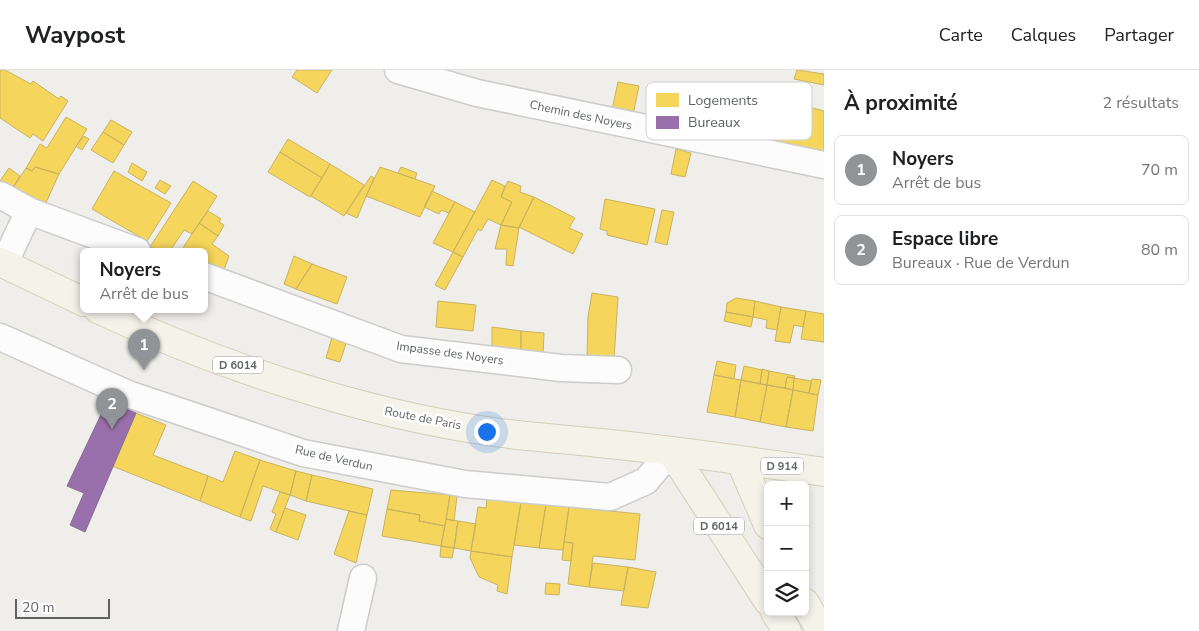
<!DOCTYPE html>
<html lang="fr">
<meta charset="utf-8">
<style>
:root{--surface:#fff;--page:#f2f2f2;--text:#202124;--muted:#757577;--line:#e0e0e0;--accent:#919496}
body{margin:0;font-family:"Nunito Sans",sans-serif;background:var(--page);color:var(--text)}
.controls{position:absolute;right:15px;bottom:15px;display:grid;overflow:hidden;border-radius:8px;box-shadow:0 2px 8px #0003}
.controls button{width:45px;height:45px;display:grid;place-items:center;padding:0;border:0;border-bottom:1px solid var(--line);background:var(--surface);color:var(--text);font:25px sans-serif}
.scale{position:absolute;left:15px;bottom:12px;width:95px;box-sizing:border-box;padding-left:5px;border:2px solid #5f6368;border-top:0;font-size:14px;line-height:18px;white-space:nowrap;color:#5f6368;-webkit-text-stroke:4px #fff;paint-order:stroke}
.you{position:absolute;left:486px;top:361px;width:18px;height:18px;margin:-12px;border:4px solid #fff;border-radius:50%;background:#1a73e8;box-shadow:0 0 0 8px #1a73e833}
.badge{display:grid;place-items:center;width:32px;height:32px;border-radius:50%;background:var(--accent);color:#fff;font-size:16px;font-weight:700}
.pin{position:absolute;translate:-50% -41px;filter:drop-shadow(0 1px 2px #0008)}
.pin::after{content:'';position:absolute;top:26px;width:18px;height:15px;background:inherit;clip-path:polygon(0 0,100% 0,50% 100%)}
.popup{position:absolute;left:80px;top:178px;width:128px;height:65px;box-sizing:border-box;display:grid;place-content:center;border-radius:8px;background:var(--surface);filter:drop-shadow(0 1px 4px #0005);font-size:16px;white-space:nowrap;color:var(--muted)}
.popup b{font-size:19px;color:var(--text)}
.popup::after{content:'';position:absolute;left:50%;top:100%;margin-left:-10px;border:10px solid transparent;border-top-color:var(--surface)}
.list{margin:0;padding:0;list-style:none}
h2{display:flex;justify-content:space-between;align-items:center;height:65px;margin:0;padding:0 20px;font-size:21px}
h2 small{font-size:16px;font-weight:400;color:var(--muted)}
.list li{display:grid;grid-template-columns:32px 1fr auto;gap:15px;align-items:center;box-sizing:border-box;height:70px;margin:0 10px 10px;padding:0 10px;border:1px solid var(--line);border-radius:8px}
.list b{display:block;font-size:19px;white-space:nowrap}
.list p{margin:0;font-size:16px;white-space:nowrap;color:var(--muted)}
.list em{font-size:16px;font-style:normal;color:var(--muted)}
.icon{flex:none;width:28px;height:28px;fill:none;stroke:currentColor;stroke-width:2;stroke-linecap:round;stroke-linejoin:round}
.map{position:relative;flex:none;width:824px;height:561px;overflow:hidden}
header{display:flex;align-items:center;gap:30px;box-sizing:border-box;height:70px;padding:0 25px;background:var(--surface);border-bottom:1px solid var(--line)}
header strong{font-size:24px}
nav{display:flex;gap:28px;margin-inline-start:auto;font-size:18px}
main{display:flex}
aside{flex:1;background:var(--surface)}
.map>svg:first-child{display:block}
</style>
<header>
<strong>Waypost</strong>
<nav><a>Carte</a><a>Calques</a><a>Partager</a></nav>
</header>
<main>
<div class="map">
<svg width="824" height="561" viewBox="0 0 824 561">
<rect width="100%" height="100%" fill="#efeeea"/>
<path fill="#f6d55c" stroke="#c9b360" d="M0,0H5L31,14L33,11L59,29L61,26L68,31L43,71L33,64L30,68L0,48Z
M297,0H332L317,23L292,7Z
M797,0L824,4V15L794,9Z
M618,12L639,16L633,45L612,40Z
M797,16L807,19L803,31L793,29Z
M787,31L824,41V83L776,73Z
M66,47L87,59L59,104L35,97L32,101L26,98L40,74L47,78Z
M111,50L132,62L124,75L103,62Z
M103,62L124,75L113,93L91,80Z
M84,66L89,69L82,80L76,76Z
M288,69L330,94L322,108L280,82Z
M676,79L691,83L685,107L671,104Z
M280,82L322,108L310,127L268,102Z
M132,93L147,102L142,111L128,102Z
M330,94L364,115L344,146L311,126Z
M35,97L59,104L44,137L9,124L26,98L32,101Z
M380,97L435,116L420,147L366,126Z
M401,97L417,103L415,109L398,103Z
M9,98L20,106L9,124L0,118V111Z
M114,101L171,133L147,171L92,139Z
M371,106L374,108L357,148L346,143Z
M160,110L171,116L165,124L155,118Z
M492,110L505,116L501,127L512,132L501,155L488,149L481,161L478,159L463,187L453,182Z
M193,111L217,126L201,151L192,164L184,160L170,181H160L150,177Z
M508,111L521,116L520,122L534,127L519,158L501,155L512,132L501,127Z
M432,121L455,132L449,143L441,140L439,144L424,137Z
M534,127L575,148L569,158L583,164L573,184L519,157Z
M605,129L655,139L647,175L607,165V161L600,159Z
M455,132L475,142L453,182L433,173Z
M662,140L674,142L667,175L655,172Z
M208,141L221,149L219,152L224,155L218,166L199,153Z
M199,153L218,166L212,174L229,186L222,205L204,198V181H181Z
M501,155L519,158L513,196L506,195L507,179H495Z
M453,182L463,187L445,220L435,215Z
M294,186L312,194L296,219L284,214Z
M312,194L347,207L337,234L296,219Z
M592,223L618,227L614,289L587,288L588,247Z
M736,228L755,231L753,247L726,242L727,233Z
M438,231L476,235L473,261L436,257Z
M755,231L781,237L777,260L766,258L767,250L753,247Z
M781,237L806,241L803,257L794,255L790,273L775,271Z
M806,241L824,244V272L801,269Z
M726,242L753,247L751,257L724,251Z
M492,257L521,261V284L492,281Z
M521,261L544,263L543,285L521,284Z
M332,267H348L340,292L326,288Z
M717,291L736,295L734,309L714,305Z
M744,296L762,300L760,314L741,310Z
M762,299L769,301L767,315L760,314Z
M769,301L795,306L794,308L787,307L785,318L767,315Z
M714,305L741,310L735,347L707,342Z
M787,307L794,308L793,320L785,318Z
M794,308L811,311L809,323L793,320Z
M812,309L821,310L818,325L809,323Z
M741,310L767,315L760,352L735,347Z
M767,315L793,320L786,357L760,352Z
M793,320L818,325L813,361L786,357Z
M136,343L166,355L153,385L208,406L200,431L112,396Z
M235,381L260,390L240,447L200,431L208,406L223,412Z
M260,390L296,401L290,425L263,416L251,451L240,447Z
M296,401L312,405L306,431L290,425Z
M312,405L373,419L367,445L306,431Z
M391,420L450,425L445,456L419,451L420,445L387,439Z
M280,422L290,425L276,462L270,459L276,444L272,442Z
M450,425L457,426L454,451L446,449Z
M487,429L521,432L512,487L471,481L478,437L486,438Z
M521,432L546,434L539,478L514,475Z
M546,434L569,437L563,480L539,478Z
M569,437L640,444L635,490L593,486L589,517L568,514L573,473L564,472Z
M285,438L306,445L298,470L276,462Z
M387,439L420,445L419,451L445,456L441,476L382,466Z
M349,441L367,445L356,493L334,484Z
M446,449L458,451L454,478L441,476Z
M458,451L476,454L471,481L454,478Z
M564,472L573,473L571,491L562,490Z
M441,476L454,478L452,488L440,487Z
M471,481L512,487L507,524L497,521L498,515L479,507L470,488Z
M593,493L628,497L624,521L589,517Z
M628,497L656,502L648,538L621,535Z
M546,513L560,514L559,525L545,524Z"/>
<path fill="#9970ab" stroke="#886c97" d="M108,330L136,343L85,462L70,455L84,423L67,416Z"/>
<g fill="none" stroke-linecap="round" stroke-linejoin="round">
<g stroke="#cbcccc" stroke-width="29">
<path id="street" d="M398,0L477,23L824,95
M0,125L29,141L137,181
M4,194L29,141
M204,206L401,279L561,298L618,300
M0,267L128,324L303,383L465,414L610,427L646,411L671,381
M351,561L363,508"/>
</g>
<g stroke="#d7ceb8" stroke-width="30">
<path id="primary" d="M0,192L84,232
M98,239C216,295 364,344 494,362C529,367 564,369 599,373C674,380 749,391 824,402
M671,381L768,531
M740,390L768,455
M805,533L821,561
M775,542L787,561"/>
</g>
<use href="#street" stroke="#fdfcfc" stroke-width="26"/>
<use href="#primary" stroke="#f4f2e9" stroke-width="28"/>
</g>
<g text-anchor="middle" stroke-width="5" stroke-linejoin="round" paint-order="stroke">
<g fill="#fff" stroke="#8f9295" stroke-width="1">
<rect x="213" y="286.5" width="50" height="17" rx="4"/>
<rect x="761" y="387.5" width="42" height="17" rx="4"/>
<rect x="694" y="447.5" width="50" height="17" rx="4"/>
</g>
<g font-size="11" font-weight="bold" fill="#5f6368">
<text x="238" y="299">D 6014</text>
<text x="782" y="400">D 914</text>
<text x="719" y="460">D 6014</text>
</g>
<g font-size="12" fill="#5f6368" stroke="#fff">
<text transform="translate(581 45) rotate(12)" y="4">Chemin des Noyers</text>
<text transform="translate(450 283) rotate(8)" y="4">Impasse des Noyers</text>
<text transform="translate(423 348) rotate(11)" y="4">Route de Paris</text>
<text transform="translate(334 388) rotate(13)" y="4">Rue de Verdun</text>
</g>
</g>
<rect x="646" y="12" width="166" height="58" rx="8" fill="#fff" stroke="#cfd0d2" stroke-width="1"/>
<rect x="656" y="23" width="23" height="14" fill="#f6d55c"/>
<rect x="656" y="46" width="23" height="13" fill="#9970ab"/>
<g font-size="14" fill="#5f6368">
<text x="688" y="35">Logements</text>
<text x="688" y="57">Bureaux</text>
</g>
</svg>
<div class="controls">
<button>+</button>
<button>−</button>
<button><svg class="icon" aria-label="layers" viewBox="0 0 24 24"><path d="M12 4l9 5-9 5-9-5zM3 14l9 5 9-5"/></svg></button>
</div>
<div class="scale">20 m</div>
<div class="you"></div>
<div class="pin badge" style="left:144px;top:300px">1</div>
<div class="popup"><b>Noyers</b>Arrêt de bus</div>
<div class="pin badge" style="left:112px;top:359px">2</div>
</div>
<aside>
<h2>À proximité<small>2 résultats</small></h2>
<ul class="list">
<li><span class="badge">1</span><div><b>Noyers</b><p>Arrêt de bus</p></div><em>70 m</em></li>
<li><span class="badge">2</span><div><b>Espace libre</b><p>Bureaux · Rue de Verdun</p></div><em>80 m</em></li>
</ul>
</aside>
</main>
